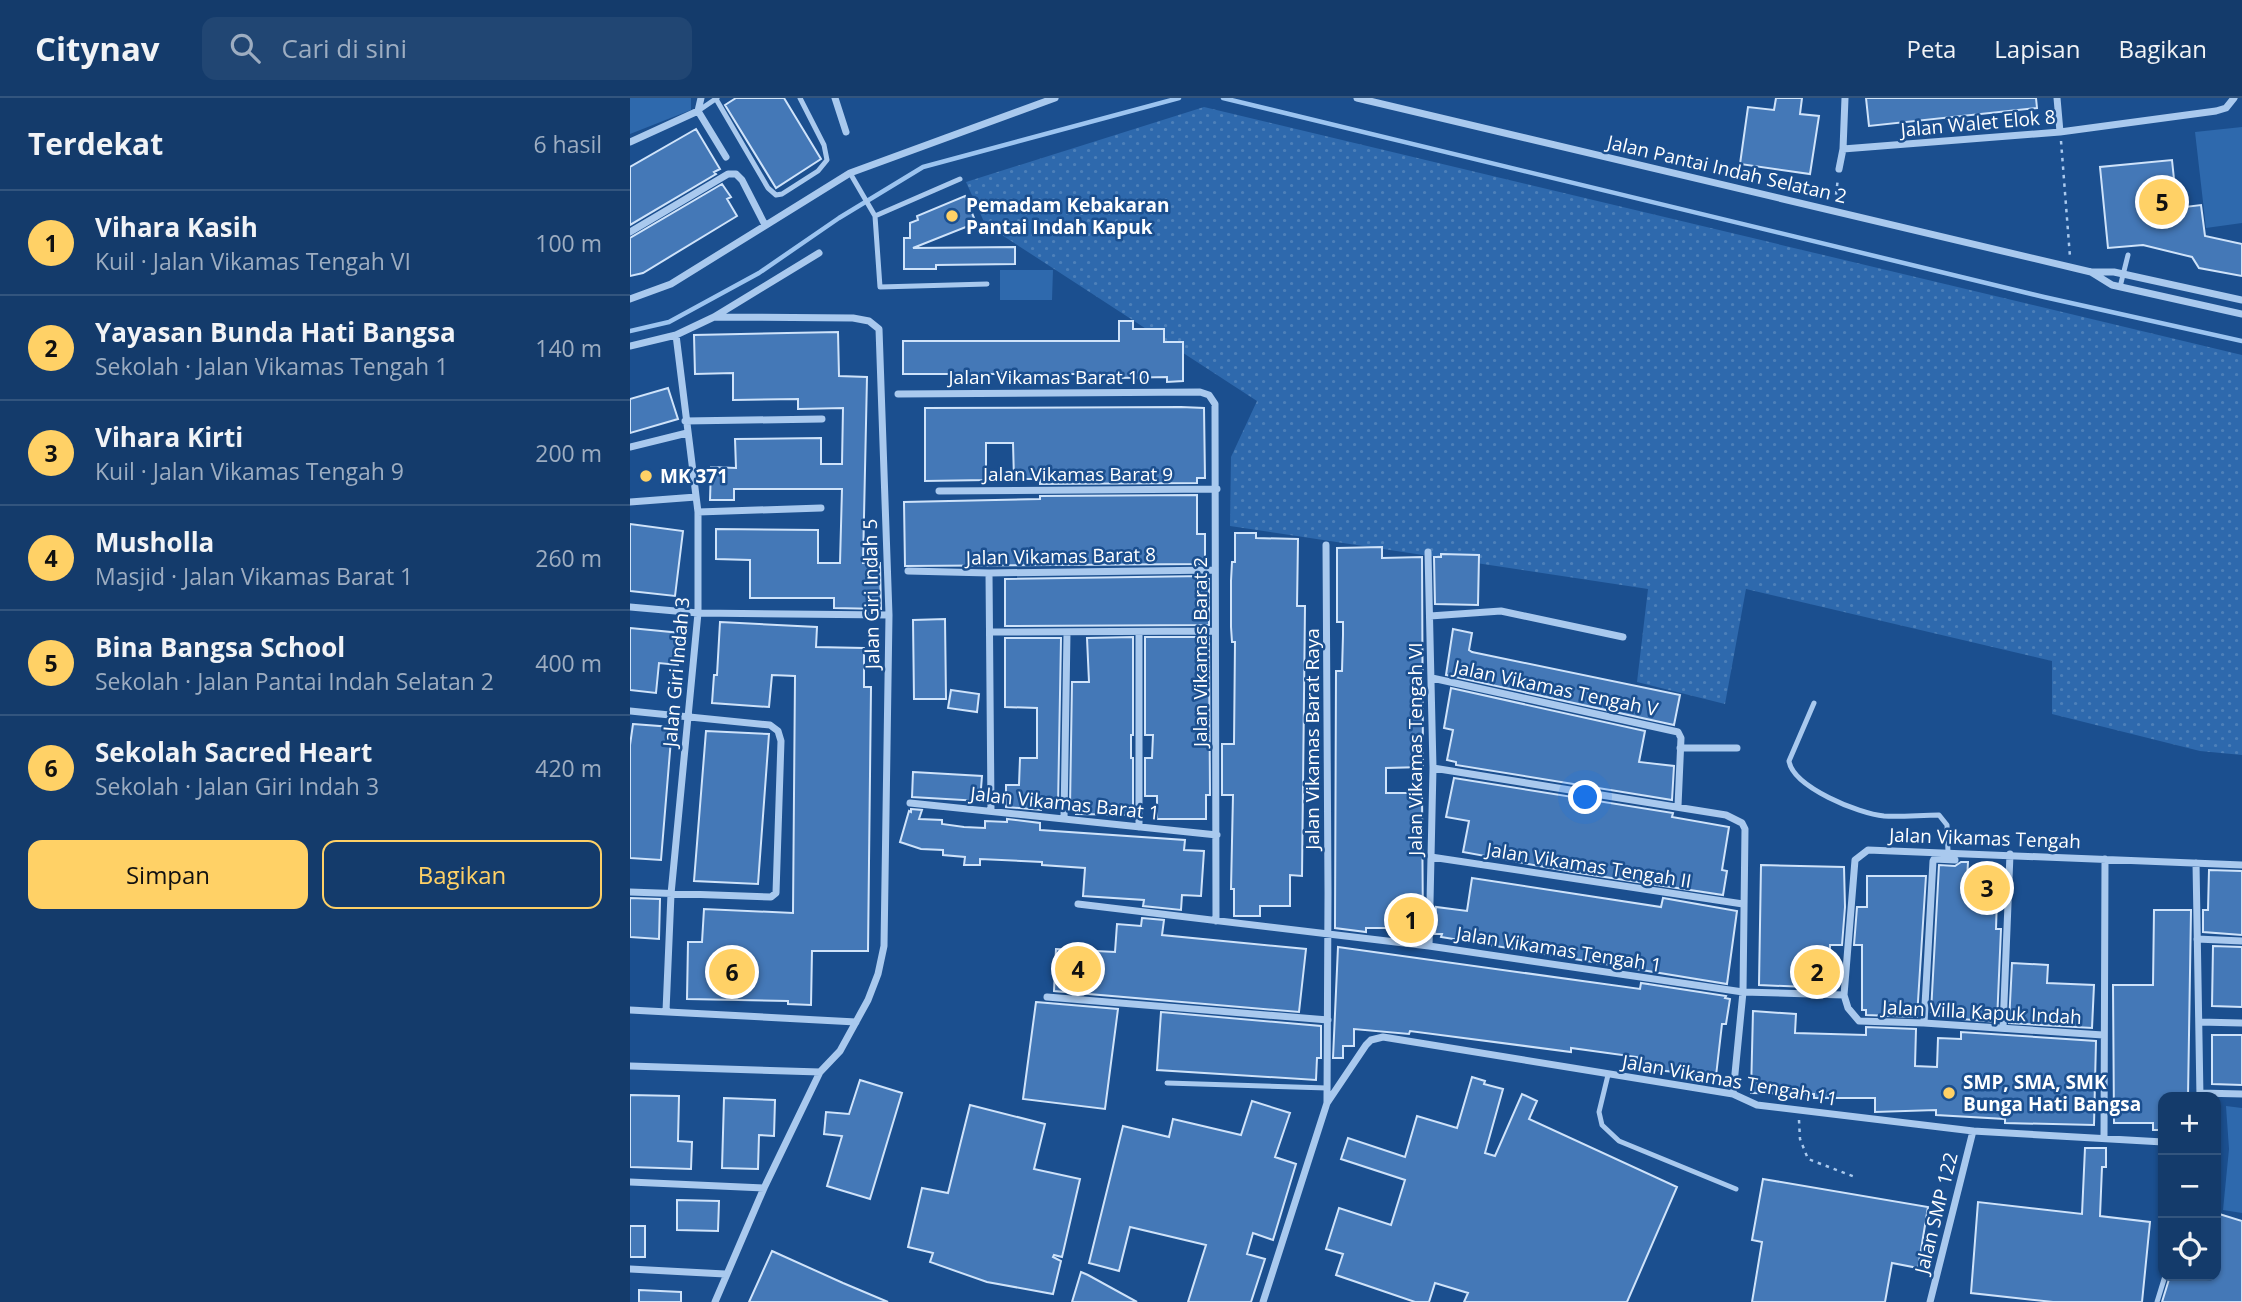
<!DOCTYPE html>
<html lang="id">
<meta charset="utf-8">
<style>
:root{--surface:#143b6b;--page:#214673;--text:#f1f3f6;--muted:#9dadc1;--line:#33557e;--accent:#ffd166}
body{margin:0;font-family:"Open Sans",sans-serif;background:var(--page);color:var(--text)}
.controls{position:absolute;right:21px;bottom:21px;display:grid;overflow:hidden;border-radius:14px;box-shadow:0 2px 5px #0004}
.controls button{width:63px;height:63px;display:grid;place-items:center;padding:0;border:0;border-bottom:2px solid var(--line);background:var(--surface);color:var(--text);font:35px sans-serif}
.you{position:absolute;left:956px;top:700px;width:24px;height:24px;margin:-18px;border:5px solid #fff;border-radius:50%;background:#1a73e8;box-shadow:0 0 0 10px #1a73e833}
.badge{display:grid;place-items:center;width:46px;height:46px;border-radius:50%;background:var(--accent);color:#111;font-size:23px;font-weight:700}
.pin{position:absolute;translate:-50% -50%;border:4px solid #fff;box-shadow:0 2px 7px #0006}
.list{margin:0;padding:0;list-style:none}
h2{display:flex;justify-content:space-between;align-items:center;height:91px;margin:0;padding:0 28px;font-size:30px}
h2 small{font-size:23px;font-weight:400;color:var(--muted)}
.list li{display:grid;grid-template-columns:46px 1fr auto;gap:21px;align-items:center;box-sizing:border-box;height:105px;padding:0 28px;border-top:2px solid var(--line)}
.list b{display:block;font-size:26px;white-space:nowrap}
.list p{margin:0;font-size:23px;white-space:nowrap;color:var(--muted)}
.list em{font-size:23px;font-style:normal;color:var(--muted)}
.actions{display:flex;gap:14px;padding:21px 28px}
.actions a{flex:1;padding:16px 0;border:2px solid var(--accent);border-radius:14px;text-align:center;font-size:24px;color:var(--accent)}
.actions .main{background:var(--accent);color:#111}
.icon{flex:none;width:38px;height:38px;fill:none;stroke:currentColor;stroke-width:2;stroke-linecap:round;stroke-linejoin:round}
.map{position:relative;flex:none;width:1612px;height:1204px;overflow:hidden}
header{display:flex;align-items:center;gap:42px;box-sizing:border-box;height:98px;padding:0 35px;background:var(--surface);border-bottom:2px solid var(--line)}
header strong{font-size:33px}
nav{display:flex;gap:38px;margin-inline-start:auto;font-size:24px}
.search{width:490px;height:63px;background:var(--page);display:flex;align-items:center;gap:18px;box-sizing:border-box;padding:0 24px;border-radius:14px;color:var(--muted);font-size:26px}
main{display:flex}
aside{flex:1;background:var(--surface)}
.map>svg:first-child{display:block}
</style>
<header>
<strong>Citynav</strong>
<div class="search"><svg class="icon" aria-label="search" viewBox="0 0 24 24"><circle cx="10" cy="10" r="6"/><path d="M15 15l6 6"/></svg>Cari di sini</div>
<nav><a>Peta</a><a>Lapisan</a><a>Bagikan</a></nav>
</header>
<main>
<aside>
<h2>Terdekat<small>6 hasil</small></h2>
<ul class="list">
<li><span class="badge">1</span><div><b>Vihara Kasih</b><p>Kuil · Jalan Vikamas Tengah VI</p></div><em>100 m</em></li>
<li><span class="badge">2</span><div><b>Yayasan Bunda Hati Bangsa</b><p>Sekolah · Jalan Vikamas Tengah 1</p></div><em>140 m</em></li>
<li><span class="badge">3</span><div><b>Vihara Kirti</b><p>Kuil · Jalan Vikamas Tengah 9</p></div><em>200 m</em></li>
<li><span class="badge">4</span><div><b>Musholla</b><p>Masjid · Jalan Vikamas Barat 1</p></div><em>260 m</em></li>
<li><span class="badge">5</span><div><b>Bina Bangsa School</b><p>Sekolah · Jalan Pantai Indah Selatan 2</p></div><em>400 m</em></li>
<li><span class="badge">6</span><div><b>Sekolah Sacred Heart</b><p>Sekolah · Jalan Giri Indah 3</p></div><em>420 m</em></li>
</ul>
<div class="actions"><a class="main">Simpan</a><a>Bagikan</a></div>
</aside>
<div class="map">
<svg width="1612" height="1204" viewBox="0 0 1612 1204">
<defs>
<pattern id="grass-dots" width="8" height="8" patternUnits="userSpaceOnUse" patternTransform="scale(1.75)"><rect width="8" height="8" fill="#2e69ad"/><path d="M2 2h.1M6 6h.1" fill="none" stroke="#4d80b9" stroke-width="1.8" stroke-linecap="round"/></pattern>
</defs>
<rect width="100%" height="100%" fill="#1b4f8f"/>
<path fill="url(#grass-dots)" d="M574,9L1612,257V657L1570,653L1422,616V563L1116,491L1095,606L1007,584L1018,491L600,428L601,359L627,303L355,126L336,84Z"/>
<path fill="#2e69ad" d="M0,0H61V12L0,36Z
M1612,29V125L1576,130L1565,34Z
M370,172H423L422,202H370Z
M1596,1008L1612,1010V1115L1593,1112L1599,1051Z"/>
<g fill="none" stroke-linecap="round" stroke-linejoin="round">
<path stroke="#9cc4f0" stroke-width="4.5" d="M593,0L1414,199L1612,243
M0,233L39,224L129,175L209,120L293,69L549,0"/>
</g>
<path fill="#4478b7" stroke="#cfe3fa" stroke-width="2" d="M106,0H154L191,61L146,90L95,7Z
M1146,0H1172L1170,16L1189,18L1180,76L1110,66L1118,9L1144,12Z
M1236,0H1406L1407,10L1239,28Z
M66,31L90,71L84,74L86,76L0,127V69Z
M1542,62L1547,110L1571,107L1575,138L1612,146V178L1569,170L1562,159L1513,147L1478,150L1470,69Z
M92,86L101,99L97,101L107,118L13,175L0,178V140Z
M335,98L346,125L283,150L385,149V166L306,167V171H274V140H280V125L288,122L287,118Z
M489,223H503V231H534V244H553V283L537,284V279L489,280V276H273V243H489Z
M208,234L209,278L237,279L233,465H250L251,511L204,510V500H120V462L86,461V431L188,432V465H210L212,391H104V402H80L81,369L106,370L105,341L191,340V366H212L213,310L168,311V301L103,302V275L65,276L64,237Z
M38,290L48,321L0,335V301Z
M551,309L574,310L575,380H567V385L410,386V381H384L383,345H356V382L295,383V310Z
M567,397V436H575V466L275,468L274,404L410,401V398Z
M0,426L53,433L45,498L0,493Z
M605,435H626V440L668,441L667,508H675L672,778L660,777V808H630V818H604V791H601L603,697H592V646H604L605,544H602L601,529V483L602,464H605Z
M752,449V460L792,459L793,669L756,670V695H792L793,836H763V830H736V834L705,830L706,573H712L713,537V524H707V450Z
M811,456L849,457L848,507L805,506L804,459H811Z
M575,478V482L579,481V527L375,528V481Z
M315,521L316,601H284L283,522Z
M90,524L187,529L186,549L234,550V589H241L238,853H182L181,907L158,906V903L57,901L58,844H72L74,811L163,815L165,578L142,577L139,609L82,605L84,577H87Z
M0,530L51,535L48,567L29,565L26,595L0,592Z
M823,531L842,535L839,552L842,554L1050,597L1044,627L816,577Z
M503,539V637H501V660H503V717L446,716V709H440L442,584H459L457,540Z
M515,539H579L580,697H576V721H527V698H515V660H522L523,637H515Z
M375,540H431L428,709H411V712L376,709V687H389L390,660H407V610L375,609Z
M821,590L1015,633L1009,664L1044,668L1042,702L826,667V664L817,662L823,632L814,630Z
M321,592L349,596L347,614L318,610Z
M3,626L42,629L31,762L0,760V647Z
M76,633L139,636L128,786L64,783Z
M283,674L352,678L350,703L282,699Z
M824,680L1043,715L1042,719L1099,729L1092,772L1097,773L1093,797L942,774L833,754L839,723L816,719Z
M281,711L292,712L289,721L312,722V726L334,729L355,730V723L377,724V721L410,725V732L555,742L554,752L574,753L571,798L552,797L551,812L513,808L514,802L453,798L455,770L412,767V764L350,761V767H334L335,759L313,757V752L291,751L270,744L279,713L281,714Z
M1331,764H1338L1337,782H1373L1372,799H1367L1366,831H1371L1367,924L1332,921V918H1307V914H1301L1309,767L1325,768Z
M1131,767L1214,769L1215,809L1212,847H1200L1199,890L1129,887Z
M1579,772L1612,773V837L1573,834V812H1578Z
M1237,778H1296L1287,919L1236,917V912H1232V847H1224L1227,809H1237Z
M842,780L1031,809L1033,800L1107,813L1097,886L811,839L812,836H805L806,809L837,813Z
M0,800L30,801L29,841L0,839Z
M1524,812H1561L1558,999H1533V1032H1523V1025H1484L1483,887H1523Z
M512,820L534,822L532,837L676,851L669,914L424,893L426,851L485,854L487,826L511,828Z
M1583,848L1612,849V909L1582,908Z
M708,849L1010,891L1011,885L1096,898L1095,900L1100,901L1096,926H1092L1086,978L1005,970L1007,959L941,950V954L780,933L779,936L724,931V948H713V960H703Z
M1382,865L1418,867L1417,885L1464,887L1462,930L1379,925Z
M406,904L488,911L475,1011L393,1001Z
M1123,913L1166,916L1165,935L1236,937V929L1286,931L1285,968L1307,969L1308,940L1331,941V934L1466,943L1464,1027L1375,1025V1021L1306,1017V1012L1245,1014V1000H1184V996L1121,995Z
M531,914L691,928V960H687L686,982L527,972Z
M1582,937H1612V987L1582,986Z
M842,979L855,983L854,986L873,991L855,1055L865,1058L892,996L907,1003L899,1021L1047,1089L997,1204H834L838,1195L805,1185L799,1204H785L706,1177L713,1156L696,1151L709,1110L761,1127L775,1082L711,1061L718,1040L775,1059L787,1018L827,1030Z
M230,982L272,995L240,1101L197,1088L212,1038L194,1036L196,1014L219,1016Z
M0,997L49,998L48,1043L62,1044L61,1071L0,1069Z
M94,1000L145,1002L144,1038L129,1037L128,1071L92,1070Z
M622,1003L660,1015L645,1059L666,1066L643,1142L623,1135L617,1156L635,1161L621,1204H558L576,1147L500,1129L489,1173L459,1165L493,1028L539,1039L543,1021L611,1037Z
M340,1007L415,1026L404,1071L450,1081L432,1159L424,1157L423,1159L431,1163L423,1196L357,1184L300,1164L303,1155L278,1149L292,1090L318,1095Z
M1455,1050H1476V1069H1472L1470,1118L1520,1124L1512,1204H1423L1341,1195L1348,1104L1452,1116Z
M1133,1081L1298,1109L1288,1170L1262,1165L1255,1204H1122L1132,1144L1122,1142Z
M47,1102L89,1103L88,1133L47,1132Z
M1586,1115L1612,1123V1204H1532L1540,1178H1586Z
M0,1128H15V1159H0Z
M142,1153L213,1185L258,1204H119Z
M451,1174L458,1177L507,1204H442Z
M9,1192L51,1194V1204H9Z"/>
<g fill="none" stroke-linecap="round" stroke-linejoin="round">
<path stroke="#a9c9ee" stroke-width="2.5" stroke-dasharray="3.5 5" stroke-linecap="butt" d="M1431,43L1440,159
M1205,105L1208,80
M1169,1022L1170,1041L1178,1061L1225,1079"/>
<path stroke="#a9c9ee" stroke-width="5" d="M86,1L138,90L146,97L152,96L188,73L197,62L194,47L170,0
M68,13L87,0
M220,75L245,118L250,189L357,186
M245,118L330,81
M1490,189L1498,157
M1184,605L1159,663C1163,689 1229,716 1254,718C1272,719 1291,717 1309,717L1317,727L1318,754
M978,977L969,1014L972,1027L989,1043L1106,1091
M537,985L697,990
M1527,1204L1535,1178"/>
<path stroke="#a9c9ee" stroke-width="7" d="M205,0L216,34
M727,0L1461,174H1484L1612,202
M1427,0L1430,34
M68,13L96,59
M0,44L68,13L71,0
M1213,51L1430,34L1586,13L1596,10L1604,0
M1209,71L1213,51L1215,0
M0,134L98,76H106L112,82L135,127
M1461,174L1482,187L1612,216
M0,201L41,186L220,75L425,0
M84,219L223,220L239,223L249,231L259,517L254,848L248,876L238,902L210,953L190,974L134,1090L85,1204
M0,248L46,237L84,219L189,155
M268,296L570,294L579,297L585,306L586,823
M55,323L192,321
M0,349L57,335
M309,393L587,391
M0,404L66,399
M68,414L191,410
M798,454L803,670L799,848
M278,473L359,475L585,472
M359,475L361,711
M0,509L68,515L259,517
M800,518L871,513L993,539
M361,534L585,533
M509,535V729
M802,580L1048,634L1051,640L1048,708
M0,613L140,627L148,633L151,643L146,795L141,799L0,794
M1050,650H1107
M803,670L1096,717L1112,725L1115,731L1113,894L1103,996
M280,705L587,737
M434,720L437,535
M801,759L1113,806
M1566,765L1570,999
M448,806L799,848L1113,894L1214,897
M1567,841L1612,843
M417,899L698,922
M0,912L226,924
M36,913L41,796L68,515V414L46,237
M1569,924L1612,925
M1294,925L1303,763L1304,761L1325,762
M1373,930L1380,756
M1473,937L1294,925L1229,923L1218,910L1214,897L1225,762L1238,752L1612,767
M0,968L190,974
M1570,995L1612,996
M697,1005L736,947L741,942L753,939L1103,996L1127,1007L1343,1033L1533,1044
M1474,1040L1475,761
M0,1084L134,1090
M0,1171L95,1176
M633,1204L697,1005L698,795L696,447
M1300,1204L1343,1033"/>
</g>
<g fill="#ffd166" stroke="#1b4f8f" stroke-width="2.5">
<circle cx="322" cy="118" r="7"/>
<circle cx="16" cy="378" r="7"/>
<circle cx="1319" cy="995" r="7"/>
</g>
<g text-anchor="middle" stroke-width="5" stroke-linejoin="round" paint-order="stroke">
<g font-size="19" fill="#fff" stroke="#1b4f8f">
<text transform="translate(1348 25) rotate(-5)" y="7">Jalan Walet Elok 8</text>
<text transform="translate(1097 71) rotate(13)" y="7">Jalan Pantai Indah Selatan 2</text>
<text x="419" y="286">Jalan Vikamas Barat 10</text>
<text x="448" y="383">Jalan Vikamas Barat 9</text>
<text transform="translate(431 458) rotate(-1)" y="7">Jalan Vikamas Barat 8</text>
<text transform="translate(241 496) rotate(-91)" y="7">Jalan Giri Indah 5</text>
<text transform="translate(570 554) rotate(-90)" y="7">Jalan Vikamas Barat 2</text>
<text transform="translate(46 574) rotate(-85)" y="7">Jalan Giri Indah 3</text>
<text transform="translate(926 590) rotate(12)" y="7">Jalan Vikamas Tengah V</text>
<text transform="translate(682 641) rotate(-90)" y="7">Jalan Vikamas Barat Raya</text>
<text transform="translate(785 651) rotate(-90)" y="7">Jalan Vikamas Tengah VI</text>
<text transform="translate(435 705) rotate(6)" y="7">Jalan Vikamas Barat 1</text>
<text transform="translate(1355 740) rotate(2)" y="7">Jalan Vikamas Tengah</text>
<text transform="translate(959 767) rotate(9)" y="7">Jalan Vikamas Tengah II</text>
<text transform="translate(929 851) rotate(9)" y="7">Jalan Vikamas Tengah 1</text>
<text transform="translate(1352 914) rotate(3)" y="7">Jalan Villa Kapuk Indah</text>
<text transform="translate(1100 982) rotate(10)" y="7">Jalan Vikamas Tengah 11</text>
<text transform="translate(1306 1115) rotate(-76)" y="7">Jalan SMP 122</text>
</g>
<g font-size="19" font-weight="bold" fill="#fff" stroke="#1b4f8f" text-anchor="start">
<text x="336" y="114">Pemadam Kebakaran<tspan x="336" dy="22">Pantai Indah Kapuk</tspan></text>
<text x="30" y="385">MK 371</text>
<text x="1333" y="991">SMP, SMA, SMK<tspan x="1333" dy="22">Bunga Hati Bangsa</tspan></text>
</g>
</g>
</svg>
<div class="controls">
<button>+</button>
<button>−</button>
<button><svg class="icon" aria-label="locate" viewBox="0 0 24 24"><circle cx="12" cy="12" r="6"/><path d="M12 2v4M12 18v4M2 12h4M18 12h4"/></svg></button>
</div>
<div class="you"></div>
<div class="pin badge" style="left:781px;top:822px">1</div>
<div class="pin badge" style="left:1187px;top:874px">2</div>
<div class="pin badge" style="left:1357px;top:790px">3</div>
<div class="pin badge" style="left:448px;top:871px">4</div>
<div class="pin badge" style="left:1532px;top:104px">5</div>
<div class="pin badge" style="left:102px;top:874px">6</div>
</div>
</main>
